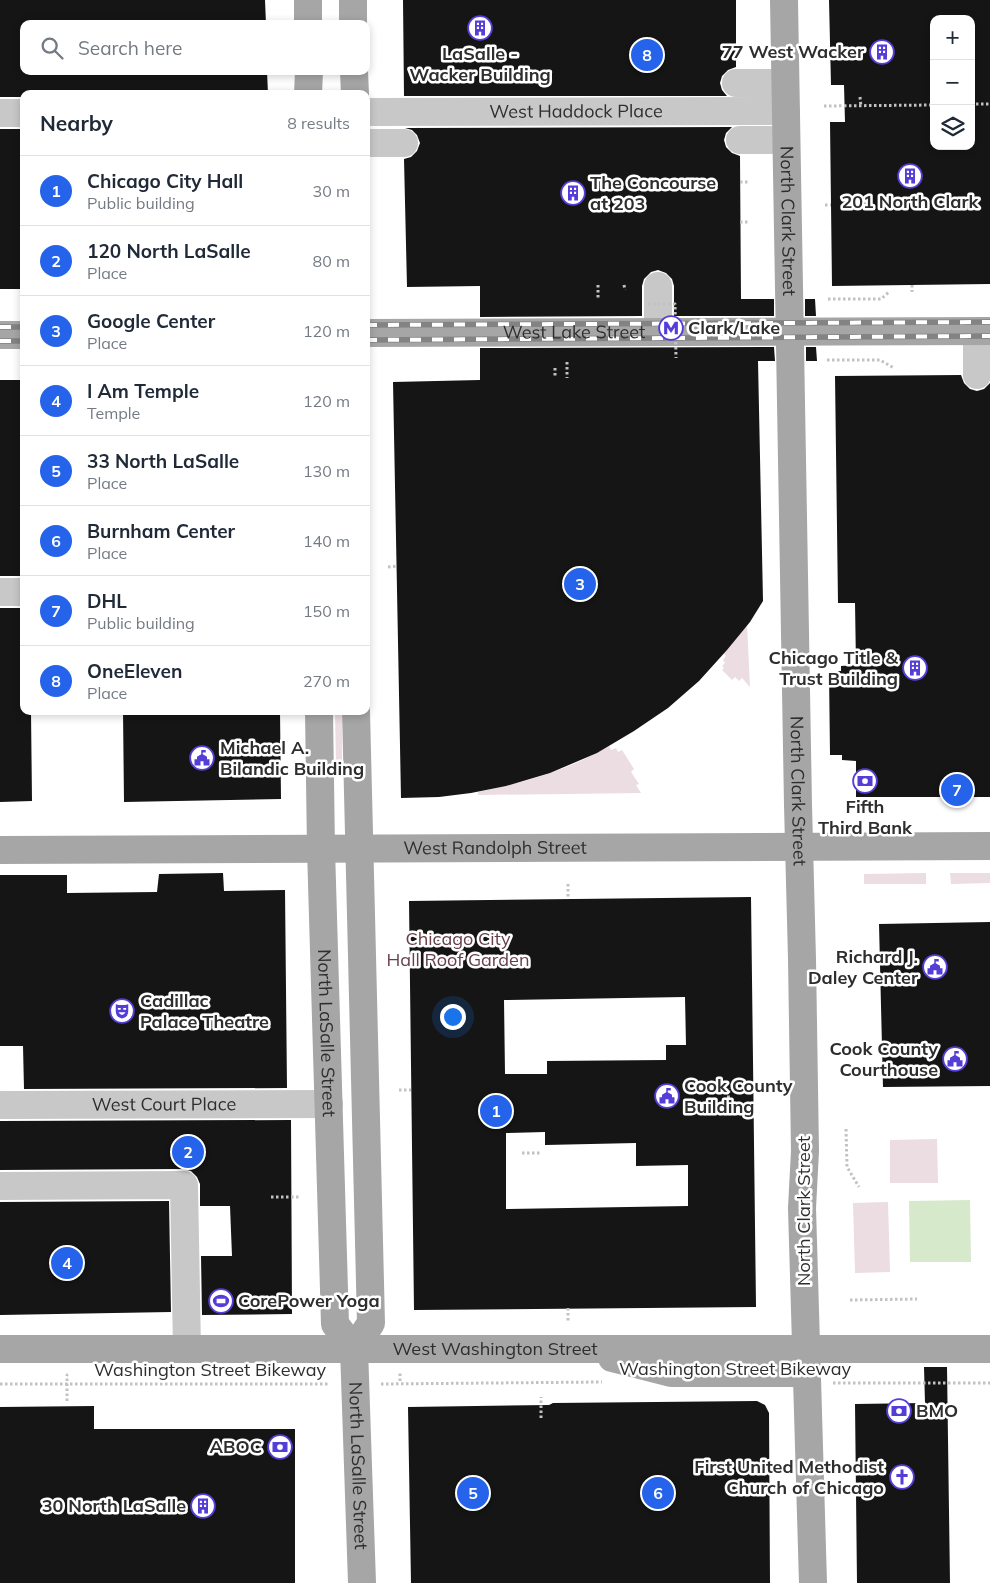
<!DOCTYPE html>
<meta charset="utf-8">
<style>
:root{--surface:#fff;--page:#f6f6f7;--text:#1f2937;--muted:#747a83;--line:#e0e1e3;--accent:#2563eb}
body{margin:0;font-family:Mulish,sans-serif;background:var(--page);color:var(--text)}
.controls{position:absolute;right:15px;top:15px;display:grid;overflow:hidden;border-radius:10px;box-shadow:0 2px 8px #0003}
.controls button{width:45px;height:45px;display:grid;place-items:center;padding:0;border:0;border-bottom:1px solid var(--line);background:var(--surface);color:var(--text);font:25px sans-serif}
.you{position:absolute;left:452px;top:1016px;width:18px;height:18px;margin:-12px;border:4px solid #fff;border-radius:50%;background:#1a73e8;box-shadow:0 0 0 8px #1a73e833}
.badge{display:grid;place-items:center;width:32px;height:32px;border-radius:50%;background:var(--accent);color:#fff;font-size:16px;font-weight:700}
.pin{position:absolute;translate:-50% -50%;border:2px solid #fff;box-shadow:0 1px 5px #0006}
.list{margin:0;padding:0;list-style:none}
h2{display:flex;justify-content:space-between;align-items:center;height:65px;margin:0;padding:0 20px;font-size:21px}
h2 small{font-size:16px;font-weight:400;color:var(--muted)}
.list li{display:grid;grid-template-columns:32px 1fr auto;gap:15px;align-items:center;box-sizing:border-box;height:70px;padding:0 20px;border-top:1px solid var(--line)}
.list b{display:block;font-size:19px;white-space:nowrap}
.list p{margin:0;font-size:16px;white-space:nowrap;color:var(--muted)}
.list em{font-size:16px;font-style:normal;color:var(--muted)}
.icon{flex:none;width:28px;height:28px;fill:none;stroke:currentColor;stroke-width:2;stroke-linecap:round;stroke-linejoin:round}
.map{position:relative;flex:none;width:990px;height:1583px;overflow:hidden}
.search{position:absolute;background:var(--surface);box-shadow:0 2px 8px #0003;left:20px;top:20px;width:350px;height:55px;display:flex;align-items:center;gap:12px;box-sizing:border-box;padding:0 18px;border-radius:10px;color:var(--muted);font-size:19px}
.panel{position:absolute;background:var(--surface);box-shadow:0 2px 8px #0003;left:20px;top:90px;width:350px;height:625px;border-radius:10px}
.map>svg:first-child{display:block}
</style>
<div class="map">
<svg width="990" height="1583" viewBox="0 0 990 1583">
<rect width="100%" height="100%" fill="#fff"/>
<path fill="#ebdde2" d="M747,624L750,687L742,678L739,681L735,677L732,680L722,670L724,668L722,666L725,663L723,660L726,656L724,654Z
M335,711H342V766H336Z
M609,746L611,750L616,748L618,752L622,750L634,769L631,772L639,784L636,785L641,793L478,795V792C523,783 569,770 609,746Z
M926,873V884H864V874Z
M950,873H990V883L951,884Z
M937,1139L938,1183H890V1140Z
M888,1202L890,1272L855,1273L853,1203Z"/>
<path fill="#d7e9cb" d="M970,1200L971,1262H910L909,1201Z"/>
<path fill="#151515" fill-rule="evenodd" d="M0,0H265L266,24H24V71H267L268,94H24V97H0Z
M403,0H736V67L728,70L722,76L720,83L722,90L727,96H404Z
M829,0H990V284L832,286L830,122H845L844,85H831ZM934,19H971V146H934Z
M732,127L726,133L724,140L726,147L732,153L740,156L741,299H774V316H674V286L672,279L666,273L658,270L651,272L644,279L642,286V316L480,317V286L407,287L404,159L411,157L417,151L420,143L417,135L412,130L405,128Z
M0,129H24V219H22V289H0Z
M805,299H815L816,316H805Z
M774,347L775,361H758L763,601L750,622L727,650L699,681L668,708L634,731L597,753L550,773L506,786L471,793L439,797L401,798L393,382L480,380V348Z
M806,347H816L817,361H806Z
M961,375L964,383L970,389L977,391L984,389L990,383V797H856V761L842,760V755H830L829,671H841V666L856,665L855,603H838L835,376Z
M0,380H24V576H0Z
M0,608H24V711H31L32,801L0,802Z
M123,711H280L281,799L124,802Z
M223,873L224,891L285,890L287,1088L24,1089L23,1046H0V875H67V893L157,892L159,874Z
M751,897L756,1307L414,1310L409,901ZM685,997L686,1045H666V1060L547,1061V1074H505L504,1000ZM545,1132V1145L636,1143V1166L688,1165V1206L506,1209V1133Z
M990,922V1086L883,1087L879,924Z
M291,1120L292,1314L202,1315L201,1256H232L230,1206H200V1184L197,1177L191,1171L184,1169L0,1170V1121Z
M169,1201L171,1312L0,1315V1202Z
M924,1367H947L950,1583H857L855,1404L925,1403Z
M757,1401L765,1405L769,1413L770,1583H411L408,1407L549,1405L553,1403Z
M94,1406V1429H295V1583H0V1407Z"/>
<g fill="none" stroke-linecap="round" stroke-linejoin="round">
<path stroke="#c2c2c2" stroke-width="3" stroke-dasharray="2.5 2.5" stroke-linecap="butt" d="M860,97L861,107
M971,104H990
M824,106L934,105
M740,182H749
M825,205H831
M740,222H750
M598,285V300
M624,285L625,290
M912,285V292
M828,299H881L889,292
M827,360H880L894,368
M567,362V378
M555,368V378
M388,567L397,566
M568,884V899
M753,1088L766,1087
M399,1090H411
M728,1103L729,1088
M846,1129L847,1167L859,1187
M522,1153H540
M271,1197H300
M850,1300L917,1299
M568,1308V1321
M400,1381V1373
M833,1383H990
M0,1384H329
M381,1384L602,1382
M67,1401V1375H68
M541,1418V1397"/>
<g stroke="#c8c8c8" stroke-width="28">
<path d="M736,83H785"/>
<path id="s1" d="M366,112L786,111"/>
<path d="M0,113H24"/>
<path d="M740,140H786"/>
<path d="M366,143H404"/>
<path d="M658,286V331"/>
<path d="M977,331V375"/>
<path d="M0,592H24"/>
<path id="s2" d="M0,1105L329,1104"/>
<path d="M0,1186L184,1185L187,1349"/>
</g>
<g stroke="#a6a6a6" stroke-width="28">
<path d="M308,0V24"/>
<path d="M353,0V24"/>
<path id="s3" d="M784,0L798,805L802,959L805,1151L802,1208L813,1583"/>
<path d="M354,71L355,94"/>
<path d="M308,94L309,71"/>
<path id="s4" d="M366,333L990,331"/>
<path d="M0,335H24"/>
<path id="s5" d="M319,711L321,849L335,1324L354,1349"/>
<path id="s6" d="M356,711L371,1323L354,1349L362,1583"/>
<path id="s7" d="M0,850L990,846"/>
<path id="s8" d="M0,1349H990"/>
<path d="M612,1358L671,1373H806"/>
</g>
<g stroke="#838383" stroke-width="5.5">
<path id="rail" d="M366,325L990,322
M0,327H24
M366,340L990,336
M0,341H24"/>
</g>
<use href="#rail" stroke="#fff" stroke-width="4" stroke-dasharray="11" stroke-linecap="butt"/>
<path stroke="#c2c2c2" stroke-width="3" stroke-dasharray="2.5 2.5" stroke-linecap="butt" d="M648,304H675L676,358"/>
</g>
<defs>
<g id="building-ring" transform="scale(1.25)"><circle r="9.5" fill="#fff" stroke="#553ed8" stroke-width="1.5"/><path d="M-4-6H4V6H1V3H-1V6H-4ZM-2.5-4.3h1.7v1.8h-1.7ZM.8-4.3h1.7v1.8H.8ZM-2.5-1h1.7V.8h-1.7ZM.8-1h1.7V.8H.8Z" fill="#553ed8"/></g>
<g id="metro-ring" transform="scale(1.25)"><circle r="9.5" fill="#fff" stroke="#553ed8" stroke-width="1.5"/><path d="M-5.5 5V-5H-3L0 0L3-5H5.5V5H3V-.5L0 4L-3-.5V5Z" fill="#553ed8"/></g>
<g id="civic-ring" transform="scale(1.25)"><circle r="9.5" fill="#fff" stroke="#553ed8" stroke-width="1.5"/><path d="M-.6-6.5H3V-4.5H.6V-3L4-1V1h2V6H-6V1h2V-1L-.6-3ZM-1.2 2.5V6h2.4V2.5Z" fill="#553ed8"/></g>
<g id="bank-ring" transform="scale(1.25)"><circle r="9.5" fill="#fff" stroke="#553ed8" stroke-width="1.5"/><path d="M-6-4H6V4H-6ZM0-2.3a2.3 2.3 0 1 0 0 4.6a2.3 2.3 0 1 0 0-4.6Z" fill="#553ed8"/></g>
<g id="theatre-ring" transform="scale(1.25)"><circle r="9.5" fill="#fff" stroke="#553ed8" stroke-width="1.5"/><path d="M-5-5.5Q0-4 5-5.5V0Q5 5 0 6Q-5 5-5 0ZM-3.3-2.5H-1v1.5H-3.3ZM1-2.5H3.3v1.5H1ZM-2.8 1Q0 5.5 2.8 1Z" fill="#553ed8"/></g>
<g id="stadium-ring" transform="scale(1.25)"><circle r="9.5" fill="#fff" stroke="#553ed8" stroke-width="1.5"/><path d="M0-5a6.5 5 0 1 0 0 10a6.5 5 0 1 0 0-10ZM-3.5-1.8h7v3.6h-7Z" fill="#553ed8"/></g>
<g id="church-ring" transform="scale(1.25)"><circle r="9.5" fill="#fff" stroke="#553ed8" stroke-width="1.5"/><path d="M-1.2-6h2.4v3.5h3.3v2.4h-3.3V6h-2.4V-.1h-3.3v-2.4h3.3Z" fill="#553ed8"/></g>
</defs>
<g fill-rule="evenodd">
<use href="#building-ring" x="480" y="28"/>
<use href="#building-ring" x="882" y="52"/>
<use href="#building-ring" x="910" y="176"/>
<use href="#building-ring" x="573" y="193"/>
<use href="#metro-ring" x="671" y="328"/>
<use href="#building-ring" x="915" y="668"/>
<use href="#civic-ring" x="202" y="758"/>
<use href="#bank-ring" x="865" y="781"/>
<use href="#civic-ring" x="935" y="967"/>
<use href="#theatre-ring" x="122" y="1011"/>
<use href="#civic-ring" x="955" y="1059"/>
<use href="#civic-ring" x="667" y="1096"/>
<use href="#stadium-ring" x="221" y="1301"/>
<use href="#bank-ring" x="899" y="1411"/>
<use href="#bank-ring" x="280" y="1447"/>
<use href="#church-ring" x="902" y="1477"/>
<use href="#building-ring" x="203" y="1506"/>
</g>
<g text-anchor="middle" stroke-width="5" stroke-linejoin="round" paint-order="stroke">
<g font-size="18" font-weight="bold" fill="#2e2e2e" stroke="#fff" text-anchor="end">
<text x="864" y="58">77 West Wacker</text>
<text x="480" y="60" text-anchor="middle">LaSalle -<tspan x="480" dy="21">Wacker Building</tspan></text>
<text x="590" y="189" text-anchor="start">The Concourse<tspan x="590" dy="21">at 203</tspan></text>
<text x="910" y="208" text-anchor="middle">201 North Clark</text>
<text x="688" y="334" text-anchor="start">Clark/Lake</text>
<text x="898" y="664">Chicago Title &amp;<tspan x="898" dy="21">Trust Building</tspan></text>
<text x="220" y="754" text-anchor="start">Michael A.<tspan x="220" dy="21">Bilandic Building</tspan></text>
<text x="865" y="813" text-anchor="middle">Fifth<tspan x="865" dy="21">Third Bank</tspan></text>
<text x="918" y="963">Richard J.<tspan x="918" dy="21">Daley Center</tspan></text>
<text x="140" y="1007" text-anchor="start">Cadillac<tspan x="140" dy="21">Palace Theatre</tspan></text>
<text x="938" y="1055">Cook County<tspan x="938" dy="21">Courthouse</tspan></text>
<text x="684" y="1092" text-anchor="start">Cook County<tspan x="684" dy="21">Building</tspan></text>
<text x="238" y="1307" text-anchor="start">CorePower Yoga</text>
<text x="916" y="1417" text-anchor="start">BMO</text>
<text x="262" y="1453">ABOC</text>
<text x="884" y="1473">First United Methodist<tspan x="884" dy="21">Church of Chicago</tspan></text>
<text x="186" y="1512">30 North LaSalle</text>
</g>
<g font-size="18" fill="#2e2e2e" stroke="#fff">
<text dy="6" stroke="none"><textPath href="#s1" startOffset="210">West Haddock Place</textPath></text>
<text dy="6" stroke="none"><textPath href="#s3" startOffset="221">North Clark Street</textPath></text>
<text dy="6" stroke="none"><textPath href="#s4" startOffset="208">West Lake Street</textPath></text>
<text dy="6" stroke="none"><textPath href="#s3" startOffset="791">North Clark Street</textPath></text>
<text dy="6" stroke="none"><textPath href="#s7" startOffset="495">West Randolph Street</textPath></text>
<text dy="6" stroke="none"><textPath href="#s5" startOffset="322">North LaSalle Street</textPath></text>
<text dy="6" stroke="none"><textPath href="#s2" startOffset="164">West Court Place</textPath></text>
<text transform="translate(804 1211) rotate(-90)" y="6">North Clark Street</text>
<text dy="6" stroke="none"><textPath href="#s8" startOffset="495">West Washington Street</textPath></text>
<text x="735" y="1375">Washington Street Bikeway</text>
<text x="210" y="1376">Washington Street Bikeway</text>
<text dy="6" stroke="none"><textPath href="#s6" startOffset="760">North LaSalle Street</textPath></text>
</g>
<g font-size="18" fill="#673f49" stroke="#fff">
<text x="458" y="945">Chicago City<tspan x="458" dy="21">Hall Roof Garden</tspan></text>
</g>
</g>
</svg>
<div class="controls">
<button>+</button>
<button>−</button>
<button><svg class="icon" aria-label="layers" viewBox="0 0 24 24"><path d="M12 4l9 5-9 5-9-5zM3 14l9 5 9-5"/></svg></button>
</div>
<div class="you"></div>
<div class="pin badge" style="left:496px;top:1111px">1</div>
<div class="pin badge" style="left:188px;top:1152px">2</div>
<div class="pin badge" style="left:580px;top:584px">3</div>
<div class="pin badge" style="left:67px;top:1263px">4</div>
<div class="pin badge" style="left:473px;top:1493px">5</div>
<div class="pin badge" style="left:658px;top:1493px">6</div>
<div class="pin badge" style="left:957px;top:790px">7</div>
<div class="pin badge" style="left:647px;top:55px">8</div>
<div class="search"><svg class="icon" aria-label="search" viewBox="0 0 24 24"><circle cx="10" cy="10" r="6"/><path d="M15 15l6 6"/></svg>Search here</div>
<section class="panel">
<h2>Nearby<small>8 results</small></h2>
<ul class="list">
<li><span class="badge">1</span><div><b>Chicago City Hall</b><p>Public building</p></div><em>30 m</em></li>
<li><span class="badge">2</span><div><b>120 North LaSalle</b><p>Place</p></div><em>80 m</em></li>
<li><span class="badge">3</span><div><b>Google Center</b><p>Place</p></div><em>120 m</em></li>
<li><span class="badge">4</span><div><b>I Am Temple</b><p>Temple</p></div><em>120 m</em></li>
<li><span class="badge">5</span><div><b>33 North LaSalle</b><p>Place</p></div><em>130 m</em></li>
<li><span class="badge">6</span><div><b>Burnham Center</b><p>Place</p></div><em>140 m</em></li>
<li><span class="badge">7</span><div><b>DHL</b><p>Public building</p></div><em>150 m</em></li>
<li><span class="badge">8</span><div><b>OneEleven</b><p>Place</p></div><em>270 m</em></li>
</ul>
</section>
</div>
